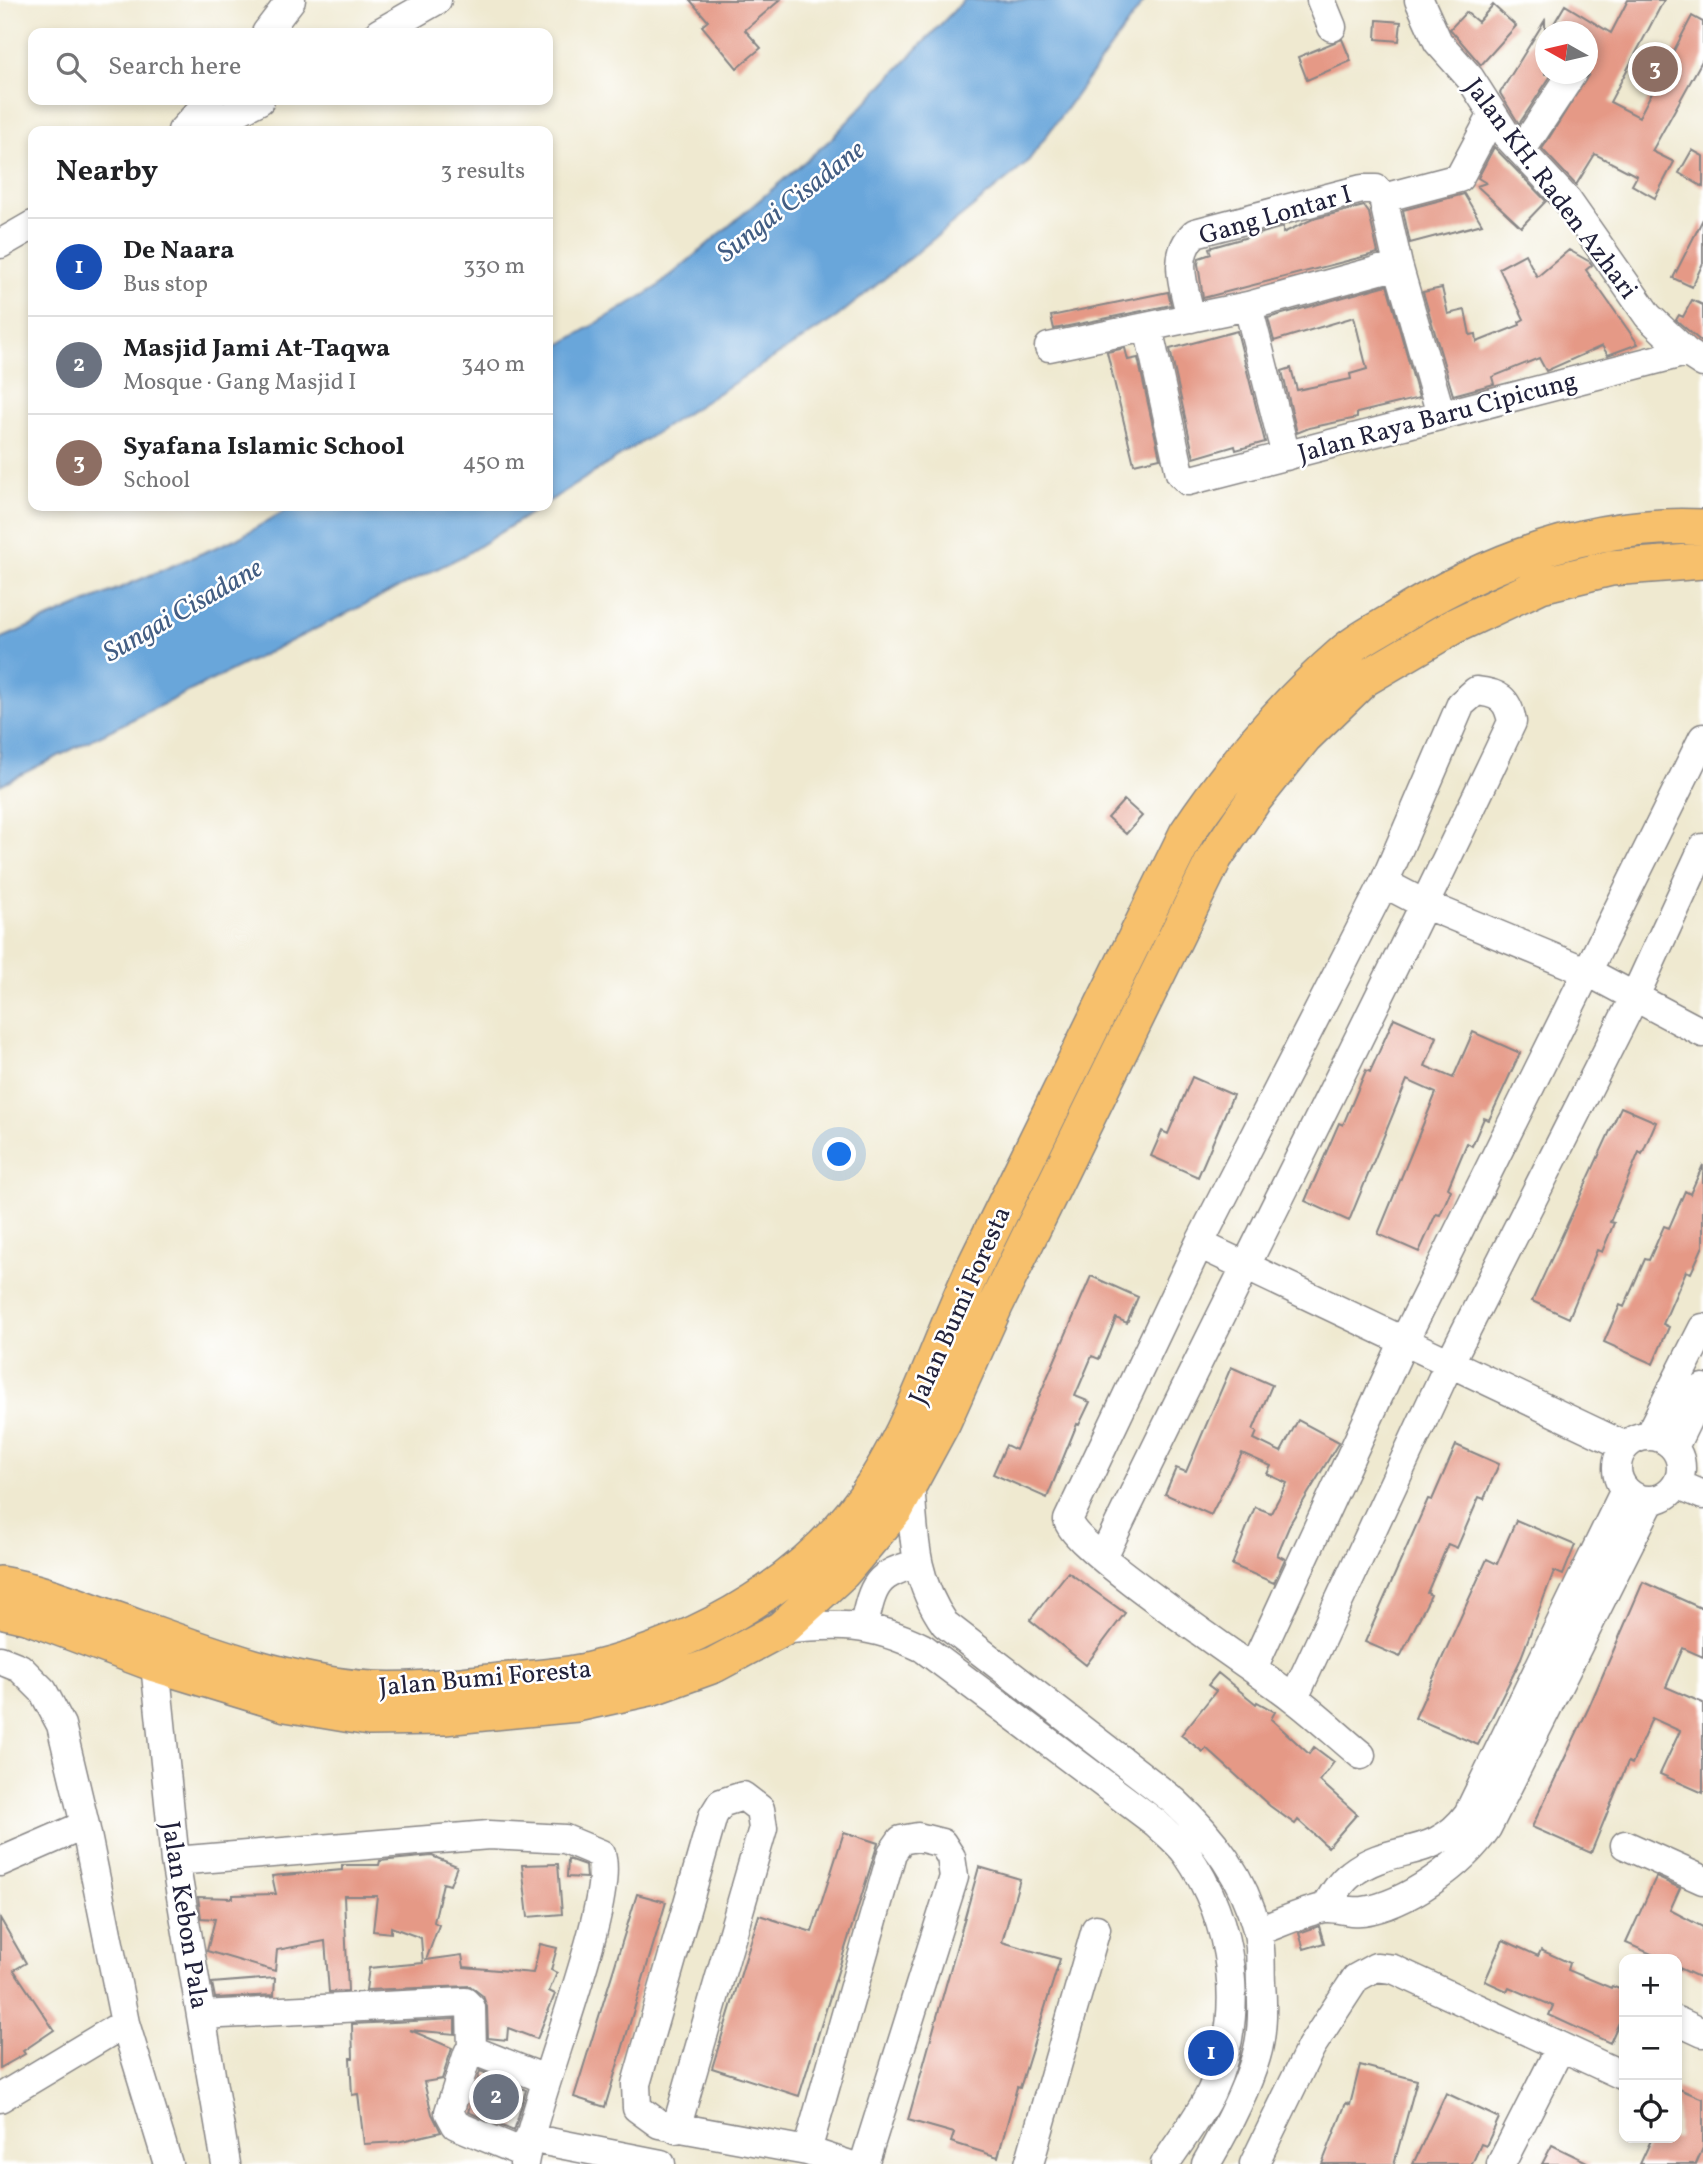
<!DOCTYPE html>
<meta charset="utf-8">
<style>
:root{--surface:#fff;--page:#f2f2f2;--text:#202124;--muted:#757577;--line:#e0e0e0;--accent:#1f6fb2}
body{margin:0;font-family:Vollkorn,serif;background:var(--page);color:var(--text)}
.controls{position:absolute;right:21px;bottom:21px;display:grid;overflow:hidden;border-radius:14px;box-shadow:0 4px 10px #0003}
.controls button{width:63px;height:63px;display:grid;place-items:center;padding:0;border:0;border-bottom:2px solid var(--line);background:var(--surface);color:var(--text);font:35px sans-serif}
.compass{position:absolute;left:1535px;top:21px;width:63px;height:63px;border-radius:50%;background:var(--surface);box-shadow:0 4px 10px #0003;rotate:278deg}
.you{position:absolute;left:840px;top:1155px;width:24px;height:24px;margin:-18px;border:5px solid #fff;border-radius:50%;background:#1a73e8;box-shadow:0 0 0 10px #1a73e833}
.badge{display:grid;place-items:center;width:46px;height:46px;border-radius:50%;background:var(--accent);color:#fff;font-size:23px;font-weight:700}
.pin{position:absolute;translate:-50% -50%;border:4px solid #fff;box-shadow:0 2px 7px #0006}
.list{margin:0;padding:0;list-style:none}
h2{display:flex;justify-content:space-between;align-items:center;height:91px;margin:0;padding:0 28px;font-size:30px}
h2 small{font-size:23px;font-weight:400;color:var(--muted)}
.list li{display:grid;grid-template-columns:46px 1fr auto;gap:21px;align-items:center;box-sizing:border-box;height:98px;padding:0 28px;border-top:2px solid var(--line)}
.list b{display:block;font-size:26px;white-space:nowrap}
.list p{margin:0;font-size:23px;white-space:nowrap;color:var(--muted)}
.list em{font-size:23px;font-style:normal;color:var(--muted)}
.icon{flex:none;width:38px;height:38px;fill:none;stroke:currentColor;stroke-width:2;stroke-linecap:round;stroke-linejoin:round}
.map{position:relative;flex:none;width:1703px;height:2164px;overflow:hidden}
.search{position:absolute;background:var(--surface);box-shadow:0 4px 10px #0003;left:28px;top:28px;width:525px;height:77px;display:flex;align-items:center;gap:18px;box-sizing:border-box;padding:0 24px;border-radius:14px;color:var(--muted);font-size:26px}
.panel{position:absolute;background:var(--surface);box-shadow:0 4px 10px #0003;left:28px;top:126px;width:525px;height:385px;border-radius:14px}
.map>svg:first-child{display:block}
</style>
<div class="map">
<svg width="1703" height="2164" viewBox="0 0 1703 2164">
<rect width="100%" height="100%" fill="#fff"/>
<filter id="ink" filterUnits="userSpaceOnUse"><feTurbulence type="fractalNoise" baseFrequency=".0143" numOctaves="2"/><feDisplacementMap in="SourceGraphic" scale="14" xChannelSelector="R" yChannelSelector="G"/><feConvolveMatrix kernelMatrix="1 2 1 2 8 2 1 2 1" color-interpolation-filters="sRGB"/></filter>
<filter id="wash" filterUnits="userSpaceOnUse"><feTurbulence type="fractalNoise" baseFrequency=".00686" numOctaves="4" result="noise"/><feDisplacementMap in="SourceGraphic" scale="28" xChannelSelector="R" yChannelSelector="G"/><feGaussianBlur stdDeviation="1.57" result="paint"/><feColorMatrix in="noise" values="0 0 0 0 0 0 0 0 0 0 0 0 0 0 0 0 0 1.4 0 .05"/><feComposite in="paint" operator="in"/></filter>
<g filter="url(#wash)">
<rect width="100%" height="100%" fill="#efe9d0"/>
<path fill="#69a6da" stroke="#46648a" stroke-width="2" d="M964,0H1145L1026,164L837,317L548,502V352L656,288L830,140Z
M293,506H542L465,555L0,785V639L240,537Z"/>
<g id="blocks">
<path fill="#e59986" d="M690,0H780L745,30L761,48L737,68L702,26L708,21Z
M1628,0H1664L1610,102L1639,117L1692,16L1703,22V59L1652,151L1674,162L1655,198L1632,185L1637,176L1595,154L1576,185L1542,149L1589,74L1587,32H1549L1565,5L1611,33Z
M1493,5L1516,26L1481,65L1450,29L1466,12L1478,22Z
M1377,20L1401,22L1399,41L1376,39Z
M1545,20V74H1552L1519,124L1500,93Z
M1342,39L1351,61L1307,80L1298,57Z
M1494,147L1546,201L1521,227L1477,186L1486,183L1478,178Z
M1692,150L1703,156V187L1679,173Z
M1464,194L1482,224L1410,243L1403,210Z
M1364,206L1369,213L1378,253L1203,298L1198,264L1199,258L1211,254L1209,248L1283,227V233L1313,219Z
M1703,219V263L1692,287L1673,278Z
M1569,250L1590,262L1592,265L1586,270L1638,344L1608,355L1602,346L1546,371L1539,358L1492,377L1494,384L1453,395L1423,292L1442,288L1448,314L1465,310L1470,335L1476,334L1477,342L1520,325L1519,322L1524,319L1499,268L1525,254L1537,277Z
M1387,285L1419,398L1357,413V418L1309,428L1297,433L1282,371L1291,368L1297,390L1351,379L1350,374L1367,369L1354,317L1274,341L1268,318Z
M1168,292L1171,305L1054,329L1051,316Z
M1692,300L1703,305V343L1676,320L1679,315L1683,317Z
M1237,331L1265,442L1236,450L1235,446L1194,458L1170,349Z
M1125,348L1128,360L1138,358L1160,458L1134,464L1107,352Z
M1124,800L1142,816L1126,834L1108,818Z
M1394,1018L1437,1037L1425,1066L1453,1078L1473,1032L1520,1053L1489,1120L1484,1118L1472,1146L1467,1143L1448,1188L1451,1190L1440,1215L1436,1214L1419,1252L1378,1234L1436,1093L1407,1080L1349,1221L1305,1201L1339,1123L1343,1125L1366,1070L1370,1072Z
M1192,1077L1233,1095L1198,1177L1151,1156L1162,1131L1168,1134Z
M1621,1107L1656,1122L1642,1154L1639,1152L1610,1222L1614,1223L1602,1252L1597,1250L1569,1318L1532,1301Z
M1703,1165V1246L1691,1273L1686,1271L1663,1324L1669,1327L1653,1364L1604,1342L1620,1305L1624,1307L1645,1259L1649,1260L1664,1226L1669,1228L1685,1191L1690,1194Z
M1091,1276L1138,1297L1127,1323L1116,1318L1099,1359L1092,1356L1075,1396L1090,1402L1079,1425L1077,1424L1047,1498L993,1474L1006,1445L1016,1450Z
M1231,1367L1272,1385L1253,1430L1257,1432L1254,1439L1281,1452L1298,1420L1339,1442L1291,1522L1277,1555L1285,1559L1274,1583L1232,1565L1255,1507L1271,1513L1287,1483L1267,1474L1271,1466L1242,1453L1211,1515L1165,1494L1176,1468L1186,1472Z
M1456,1445L1499,1464L1484,1499L1479,1497L1457,1548L1448,1544L1427,1593L1431,1595L1400,1657L1365,1642L1428,1499L1432,1500Z
M1516,1520L1575,1545L1563,1575L1554,1571L1519,1663L1478,1745L1415,1718L1487,1559L1497,1564Z
M1068,1572L1125,1613L1086,1665L1030,1620Z
M1643,1582L1703,1609V1657L1683,1648L1666,1687L1703,1703V1793L1660,1774L1680,1731L1652,1718L1632,1764L1628,1762L1591,1853L1532,1827L1589,1707Z
M1218,1673L1256,1704L1257,1702L1275,1712L1271,1719L1309,1754L1314,1747L1334,1762L1320,1781L1357,1814L1328,1847L1298,1820L1295,1824L1270,1806L1206,1748L1203,1752L1181,1735L1216,1691L1208,1685Z
M844,1832L878,1843L799,2096L712,2068L759,1915L812,1932Z
M432,1856L457,1866L450,1885L443,1883L434,1922L439,1925L426,1960L462,1955L464,1967L533,1973L540,1944L557,1948L551,1970L557,1973L549,1991L555,1994L537,2039L508,2028L507,2040L488,2038L487,2007L483,1996L470,1986L366,1990L369,1968L423,1963L421,1938L391,1927V1933L373,1931L377,1896H344L348,1991L329,1992L325,1941L277,1950L275,1971L207,1951L215,1919L201,1918L198,1897L233,1898V1895L276,1894L272,1876L342,1870V1865H379L380,1861Z
M568,1859L585,1865L586,1878L567,1877Z
M558,1864L562,1914L528,1917L522,1865Z
M979,1867L1020,1879L1002,1942L1060,1959L1020,2088L1017,2087L998,2157L951,2142L954,2133L908,2120Z
M1656,1877L1680,1888L1670,1910L1703,1927V1979L1677,1967V1959H1663L1626,1943Z
M637,1894L666,1902L605,2107L574,2097Z
M0,1918L26,1963L14,1970L54,2030L23,2051L25,2054L0,2068Z
M1319,1926L1324,1943L1304,1949L1299,1933Z
M1503,1940L1538,1956L1541,1950L1570,1963L1568,1970L1611,1988L1612,1986L1624,1991V2011L1610,2043L1549,2015L1553,2006L1509,1987L1507,1991L1485,1981Z
M275,1978L274,1995L215,1998L212,1983Z
M455,2019V2034L410,2030L452,2048L442,2079L424,2082L432,2114L441,2132L397,2142L364,2144L358,2094L352,2095L350,2058H353L352,2024Z
M1360,2065L1417,2080L1394,2164H1322L1346,2103L1350,2105Z
M480,2071L526,2090L514,2131L468,2112Z
M1677,2088L1703,2099V2148L1696,2164H1640L1652,2138H1677Z
M1446,2093L1499,2118L1486,2146L1481,2144L1472,2164H1413Z
M1552,2145L1591,2164H1542Z"/>
</g>
</g>
<g filter="url(#ink)">
<use href="#blocks" fill-opacity="0" stroke="#888686" stroke-width="2"/>
<g fill="none" stroke-linecap="round" stroke-linejoin="round">
<g stroke="#888686" stroke-width="31">
<path id="minor" d="M1321,0L1332,27
M1419,0L1438,42L1470,78L1507,136L1567,200L1648,316L1686,352L1703,363
M266,33L291,0
M379,33L437,0
M182,131L210,100
M199,131L260,100
M1521,151L1572,74
M1383,198L1459,178L1492,116
M0,244L33,225
M1248,306L1286,456
M1191,318C1185,289 1170,256 1195,233L1362,189H1376L1383,198L1398,265L1441,415
M1148,327L1180,473L1188,481L1686,352
M1049,347L1248,306L1398,265
M1384,883L1426,905L1588,972L1703,1033
M1199,1244L1625,1446
M1649,1435L1703,1328
M1617 1468a32 32 0 1 1 64 0a32 32 0 1 1-64 0Z
M1674,1447L1703,1388
M910,1482C914,1535 913,1579 945,1624L1174,1801C1214,1838 1243,1877 1257,1929C1262,1946 1260,1966 1261,1983C1263,2007 1263,2034 1256,2057C1245,2094 1225,2131 1206,2164
M1677,1484L1703,1495
M1103,1557C1237,1278 1380,1003 1512,722C1508,699 1499,693 1476,691L1461,704L1384,883L1199,1244L1068,1520C1073,1549 1258,1670 1292,1697C1316,1715 1338,1736 1361,1755
M864,1625C873,1586 875,1574 917,1564
M781,1629C838,1623 870,1622 923,1648L1156,1823C1165,1832 1178,1842 1186,1853C1234,1922 1247,2015 1211,2092C1199,2117 1180,2141 1165,2164
M159,1645L155,1664L175,1861L226,2164
M0,1660L20,1668L43,1691L61,1725L85,1825L125,2023L168,2164
M1253,1668L1404,1341L1703,738
M1294,1698L1449,1364L1635,996L1703,848
M1625,1845L1703,1880
M175,1861L489,1835L565,1839L601,1854C617,1901 534,2097 524,2164
M0,1862L85,1825
M1325,1908C1332,1896 1340,1882 1351,1874C1391,1842 1433,1862 1468,1814L1625,1490
M1258,1931C1276,1925 1307,1910 1325,1908C1338,1907 1350,1913 1363,1911C1406,1905 1463,1864 1487,1828L1651,1500
M201,2015L465,2002L471,2008L472,2050
M1677,2021L1703,2033
M472,2050L468,2053L449,2112L456,2125L526,2154
M472,2050L545,2079
M0,2098L125,2023
M676,2129L763,1828L760,1809L743,1796L721,1803L713,1816L636,2084L637,2108L659,2124L807,2151L847,2164
M529,2138L661,2164
M807,2151L892,1853L901,1840L918,1837L942,1843L951,1857L954,1877L864,2164
M1029,2164L1096,1929
M1254,2164L1311,2047L1356,1978L1376,1967L1393,1969L1624,2076
M1501,2164L1560,2048"/>
</g>
<g stroke="#888686" stroke-width="38">
<path id="major" d="M0,1584C42,1591 80,1607 120,1621C200,1650 287,1684 372,1689C411,1691 451,1686 490,1682C522,1678 558,1678 590,1670C702,1643 815,1579 877,1479C920,1410 943,1330 979,1257C1048,1116 1117,975 1187,833C1232,766 1282,706 1343,653C1357,640 1376,631 1392,621C1485,562 1591,521 1703,527
M0,1610L30,1617L155,1664L286,1704L369,1718L444,1717L577,1704L650,1688L714,1665L781,1629L843,1572L896,1509L943,1422L995,1306L1215,857L1255,798L1304,737L1364,679L1454,626L1541,585L1611,568L1703,561"/>
</g>
<use href="#minor" stroke="#fff" stroke-width="28"/>
<use href="#major" stroke="#f7c06c" stroke-width="35"/>
</g>
</g>
<g text-anchor="middle" stroke-width="5" stroke-linejoin="round" paint-order="stroke">
<g font-size="26" fill="#22223b" stroke="#fff">
<text transform="translate(1552 188) rotate(53)" y="9">Jalan KH. Raden Azhari</text>
<text transform="translate(1275 214) rotate(-16)" y="9">Gang Lontar I</text>
<text transform="translate(1437 416) rotate(-15)" y="9">Jalan Raya Baru Cipicung</text>
<text transform="translate(959 1305) rotate(-66)" y="9">Jalan Bumi Foresta</text>
<text transform="translate(485 1677) rotate(-5)" y="9">Jalan Bumi Foresta</text>
<text transform="translate(186 1915) rotate(81)" y="9">Jalan Kebon Pala</text>
</g>
<g font-size="28" font-style="italic" fill="#425d83" stroke="#fff">
<text transform="translate(790 200) rotate(-38)" y="10">Sungai Cisadane</text>
<text transform="translate(182 609) rotate(-30)" y="10">Sungai Cisadane</text>
</g>
</g>
</svg>
<div class="controls">
<button>+</button>
<button>−</button>
<button><svg class="icon" aria-label="locate" viewBox="0 0 24 24"><circle cx="12" cy="12" r="6"/><path d="M12 2v4M12 18v4M2 12h4M18 12h4"/></svg></button>
</div>
<svg class="compass" viewBox="-18 -18 36 36"><path d="M0-13l5 13h-10z" fill="#e53935"/><path d="M0 13l5-13h-10z" fill="#757577"/></svg>
<div class="you"></div>
<div class="pin badge" style="left:1211px;top:2053px;background:#1a4fb4">1</div>
<div class="pin badge" style="left:496px;top:2097px;background:#6b7280">2</div>
<div class="pin badge" style="left:1655px;top:69px;background:#8d6e63">3</div>
<div class="search"><svg class="icon" aria-label="search" viewBox="0 0 24 24"><circle cx="10" cy="10" r="6"/><path d="M15 15l6 6"/></svg>Search here</div>
<section class="panel">
<h2>Nearby<small>3 results</small></h2>
<ul class="list">
<li><span class="badge" style="background:#1a4fb4">1</span><div><b>De Naara</b><p>Bus stop</p></div><em>330 m</em></li>
<li><span class="badge" style="background:#6b7280">2</span><div><b>Masjid Jami At-Taqwa</b><p>Mosque · Gang Masjid I</p></div><em>340 m</em></li>
<li><span class="badge" style="background:#8d6e63">3</span><div><b>Syafana Islamic School</b><p>School</p></div><em>450 m</em></li>
</ul>
</section>
</div>
